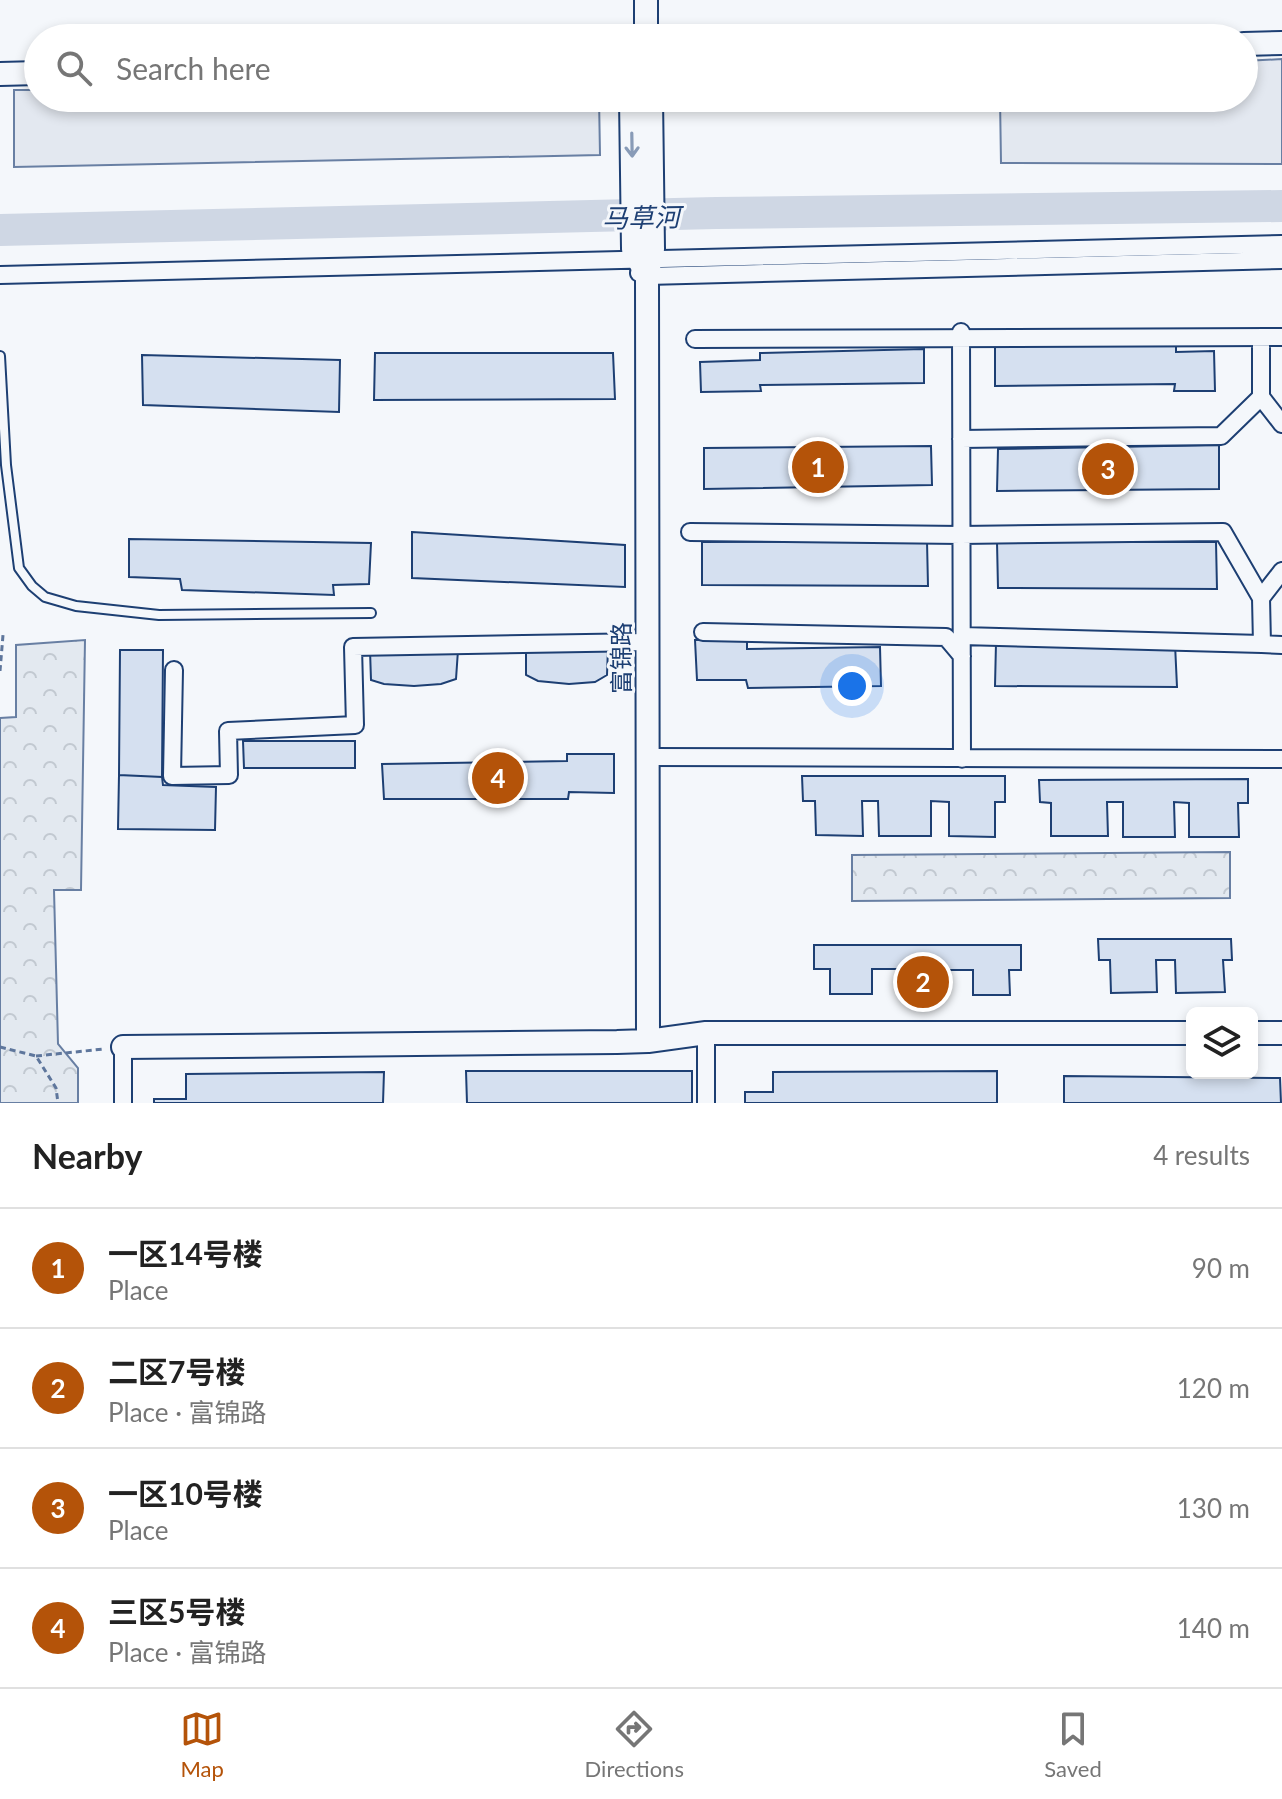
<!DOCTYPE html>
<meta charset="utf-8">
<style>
:root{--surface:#fff;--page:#f6f6f6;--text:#222;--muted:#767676;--line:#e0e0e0;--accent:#b45309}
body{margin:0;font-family:Lato,"Noto Sans SC",sans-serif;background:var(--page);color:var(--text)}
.controls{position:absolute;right:24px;bottom:24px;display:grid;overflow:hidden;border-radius:12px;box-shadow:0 4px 12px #0003}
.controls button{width:72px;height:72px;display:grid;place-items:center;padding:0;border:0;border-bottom:2px solid var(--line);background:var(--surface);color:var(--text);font:40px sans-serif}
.you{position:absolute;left:852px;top:686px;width:28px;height:28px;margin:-20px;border:6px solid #fff;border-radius:50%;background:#1a73e8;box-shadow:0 0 0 12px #1a73e833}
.badge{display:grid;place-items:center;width:52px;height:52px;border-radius:50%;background:var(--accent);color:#fff;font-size:26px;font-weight:700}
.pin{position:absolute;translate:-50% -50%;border:4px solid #fff;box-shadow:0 2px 8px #0006}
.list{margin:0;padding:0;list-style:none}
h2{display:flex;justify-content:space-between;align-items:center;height:104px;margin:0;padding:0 32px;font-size:34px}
h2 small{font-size:26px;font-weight:400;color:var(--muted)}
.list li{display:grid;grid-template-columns:52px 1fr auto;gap:24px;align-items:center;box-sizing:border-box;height:120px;padding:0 32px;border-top:2px solid var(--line)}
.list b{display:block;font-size:30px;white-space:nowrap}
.list p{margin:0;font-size:26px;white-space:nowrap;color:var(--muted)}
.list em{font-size:26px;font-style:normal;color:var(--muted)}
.icon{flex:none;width:44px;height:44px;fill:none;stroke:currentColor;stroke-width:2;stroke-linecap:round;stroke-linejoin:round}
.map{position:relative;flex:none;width:1282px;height:1103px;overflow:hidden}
.search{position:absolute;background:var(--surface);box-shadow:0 4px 12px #0003;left:24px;right:24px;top:24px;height:88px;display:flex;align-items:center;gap:20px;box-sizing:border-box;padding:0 28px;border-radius:44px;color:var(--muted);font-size:30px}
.sheet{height:584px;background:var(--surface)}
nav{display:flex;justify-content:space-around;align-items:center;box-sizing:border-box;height:112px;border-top:2px solid var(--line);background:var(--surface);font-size:22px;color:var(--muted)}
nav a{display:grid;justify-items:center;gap:4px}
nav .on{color:var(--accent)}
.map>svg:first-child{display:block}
</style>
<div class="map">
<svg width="1282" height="1103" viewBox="0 0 1282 1103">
<defs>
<pattern id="park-crowns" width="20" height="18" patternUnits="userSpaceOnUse" patternTransform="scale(2)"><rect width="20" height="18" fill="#e3e9f0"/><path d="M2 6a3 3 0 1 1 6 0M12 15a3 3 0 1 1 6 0" fill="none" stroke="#c2c9d1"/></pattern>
</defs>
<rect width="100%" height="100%" fill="#f4f7fb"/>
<path fill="url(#park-crowns)" stroke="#687fa3" stroke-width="2" d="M85,640L81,890H54L58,1044L78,1068V1103H0V718L16,717V645Z
M1230,852V898L852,901V855Z"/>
<path fill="#e3e8f0" stroke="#687fa3" stroke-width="2" d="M1282,59V164L1001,163L1000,98H1244V61Z
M14,90H38V98H599L600,155L14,167Z"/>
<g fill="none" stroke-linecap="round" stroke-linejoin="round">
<path stroke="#cfd7e4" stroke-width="32" d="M0,230L716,213L1282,206"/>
</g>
<path fill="#d5e0f0" stroke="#1d3f73" stroke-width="2" d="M1176,342V352L1214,351L1215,391H1174L1175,384L995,386V345Z
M924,349V383L760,385L761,391L701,392L700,362L760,360V353Z
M375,353H613L615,399L374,400Z
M142,355L340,360L339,412L143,405Z
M1219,445V489L997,491L998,449Z
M931,446L932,485L704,489V448Z
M412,532L625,545V587L412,578Z
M129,539L371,543L369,584L333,585L334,595L182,590L180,579L129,577Z
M927,541L928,586L702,585V542Z
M997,542H1216L1217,589L998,588Z
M747,639V649L880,647L881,686L748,688L746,680H697L695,640Z
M996,643L1175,644L1177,687L995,686Z
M526,647H608L607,675L595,682L569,684L538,681L526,675Z
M120,650H163L162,777L119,775Z
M370,650H458L456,679L441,684L414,686L384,684L371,680Z
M243,741H355V768H244Z
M567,754H614V793L569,792L568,799H384L382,764L567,761Z
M119,775L162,777L163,785L216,787L215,830L118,829Z
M802,776H1005V802H995V837L949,836V802L931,801V836H879L878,801H862L863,836L816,835L815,801H803Z
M1248,779V803H1238L1239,837H1189V803L1174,802L1175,837H1123V802H1107L1108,836H1051V803L1040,802L1039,780Z
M1098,939H1231L1232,960H1223L1225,992L1176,993L1175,960H1156L1157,992L1111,993L1110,960H1099Z
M814,945H1021V970H1009L1010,995H973V970H944L945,993L901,994V969H872V994H830V969H814Z
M466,1071H692V1103H467Z
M997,1071V1103H745V1092H773V1072Z
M384,1072L383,1103H154V1099H186V1074Z
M1064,1076L1280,1078L1281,1103H1064Z"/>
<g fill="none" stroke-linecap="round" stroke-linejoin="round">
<g stroke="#1d3f73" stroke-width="12">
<path id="lane" d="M0,356L6,465L19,568L32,586L45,597L76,606L159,615L371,613"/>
</g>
<g stroke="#1d3f73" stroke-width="20">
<path id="street" d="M639,273L647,276L1282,260
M0,275L1282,244
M961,332L962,759
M1261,337V397L1282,424
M695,339L1282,337
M961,439L1221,436L1261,397
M690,532L961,535L1223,532L1261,598
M1282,571L1261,598L1262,644L1282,645
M703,632L946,637L962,656
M962,636L1262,644
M174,670L172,776L229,775L228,731L355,725L353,647L648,642
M648,757L1282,759
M123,1047V1103
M706,1103V1033"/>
</g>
<g stroke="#1d3f73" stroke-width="26">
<path id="secondary" d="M646,0V38
M1244,44L1282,43
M0,74L38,73
M631,98L633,249L647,276
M1252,1033H1282
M648,1041L647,276L653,249L651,98
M123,1047L617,1042L648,1041L706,1033H1192"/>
</g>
<path stroke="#5e769c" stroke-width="3" stroke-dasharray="6 4" stroke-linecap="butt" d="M0,671L3,635
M0,1047L36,1056L56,1088L58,1103
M36,1056L104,1049"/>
<use href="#lane" stroke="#f4f7fb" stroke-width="8"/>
<use href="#street" stroke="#f4f7fb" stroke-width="16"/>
<use href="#secondary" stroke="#f4f7fb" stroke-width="22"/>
</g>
<defs><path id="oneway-shaft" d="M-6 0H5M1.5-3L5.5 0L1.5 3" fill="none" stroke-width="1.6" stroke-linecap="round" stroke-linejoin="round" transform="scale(2)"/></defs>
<use stroke="#889bb7" href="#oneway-shaft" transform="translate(632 145) rotate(89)"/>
<g text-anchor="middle" stroke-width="6" stroke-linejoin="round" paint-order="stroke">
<g font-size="24" fill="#1d3f73" stroke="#f4f7fb">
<text transform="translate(622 658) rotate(-90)" y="8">富锦路</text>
</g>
<g font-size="26" font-style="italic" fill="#1d3f73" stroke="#f4f7fb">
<text transform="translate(641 218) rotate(-1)" y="9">马草河</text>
</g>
</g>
</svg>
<div class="controls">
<button><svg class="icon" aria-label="layers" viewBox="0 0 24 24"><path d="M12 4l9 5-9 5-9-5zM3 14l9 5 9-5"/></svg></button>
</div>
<div class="you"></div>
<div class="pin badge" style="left:818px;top:467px">1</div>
<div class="pin badge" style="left:923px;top:982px">2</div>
<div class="pin badge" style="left:1108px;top:469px">3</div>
<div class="pin badge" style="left:498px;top:778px">4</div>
<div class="search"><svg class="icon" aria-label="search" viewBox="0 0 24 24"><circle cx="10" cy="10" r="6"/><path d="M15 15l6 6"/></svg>Search here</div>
</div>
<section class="sheet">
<h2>Nearby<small>4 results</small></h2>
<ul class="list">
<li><span class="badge">1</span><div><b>一区14号楼</b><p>Place</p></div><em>90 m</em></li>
<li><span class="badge">2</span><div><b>二区7号楼</b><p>Place · 富锦路</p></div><em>120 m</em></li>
<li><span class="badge">3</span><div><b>一区10号楼</b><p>Place</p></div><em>130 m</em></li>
<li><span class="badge">4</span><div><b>三区5号楼</b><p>Place · 富锦路</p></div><em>140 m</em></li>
</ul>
</section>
<nav>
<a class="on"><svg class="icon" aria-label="map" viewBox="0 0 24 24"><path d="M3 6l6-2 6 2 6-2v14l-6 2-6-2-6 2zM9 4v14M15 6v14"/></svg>Map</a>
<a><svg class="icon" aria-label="directions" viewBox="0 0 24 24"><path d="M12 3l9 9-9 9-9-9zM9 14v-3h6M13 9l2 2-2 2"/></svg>Directions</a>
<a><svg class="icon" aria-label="saved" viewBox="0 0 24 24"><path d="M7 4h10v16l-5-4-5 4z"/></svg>Saved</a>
</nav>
